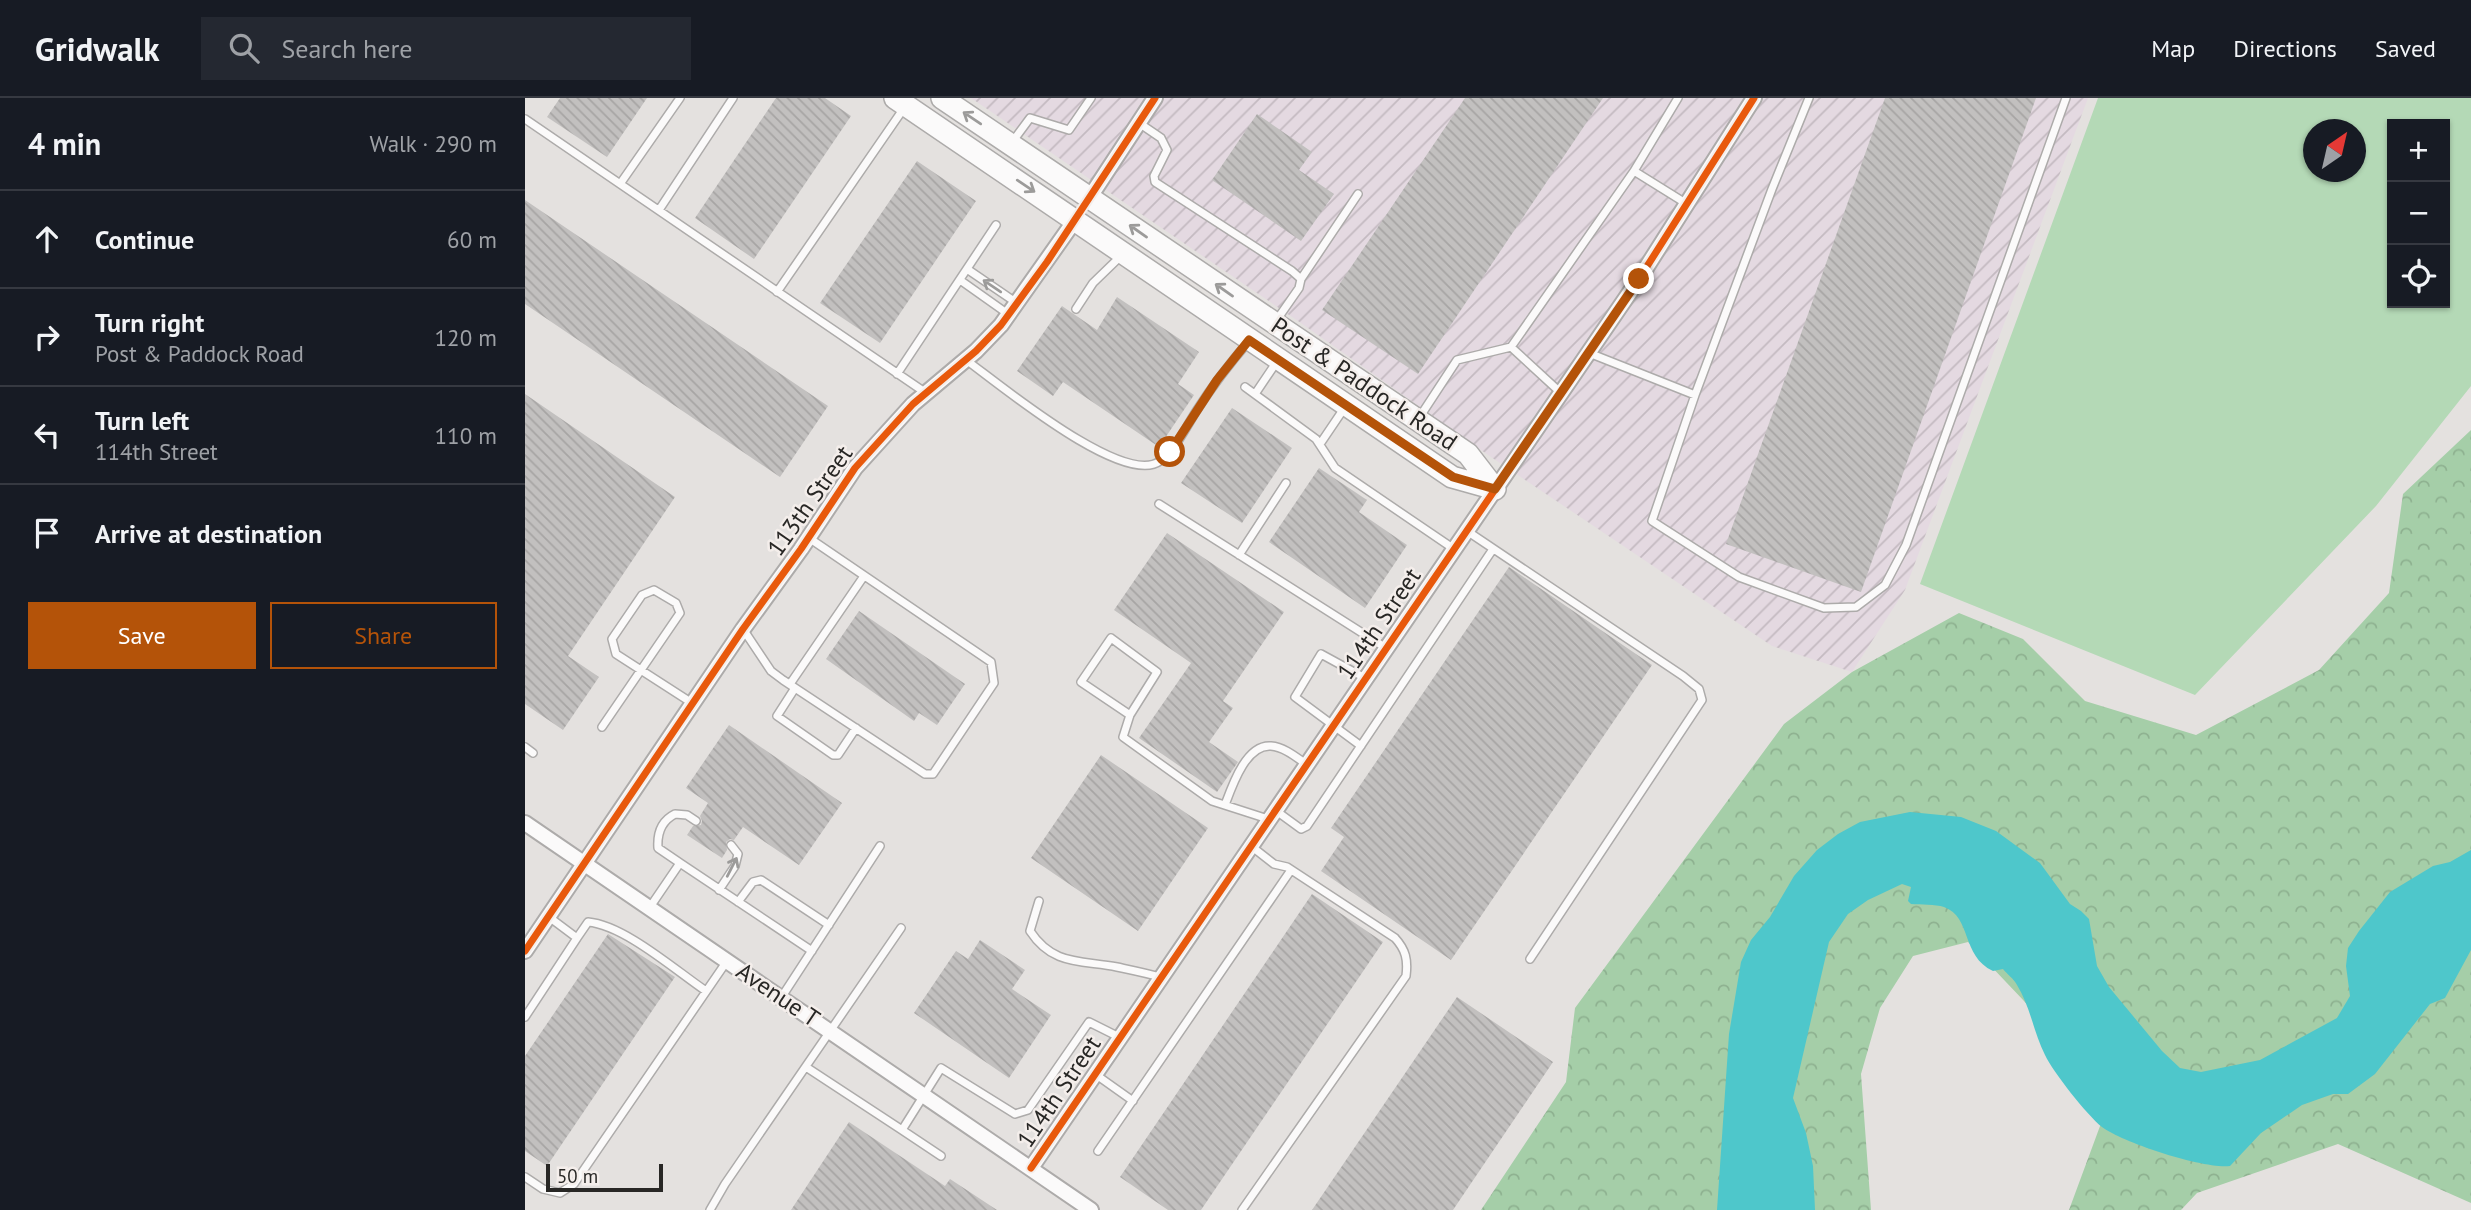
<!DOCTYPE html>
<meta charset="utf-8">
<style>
:root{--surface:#171b24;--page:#242831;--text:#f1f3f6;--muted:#9ea1a6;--line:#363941;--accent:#b45309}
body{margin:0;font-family:"PT Sans",sans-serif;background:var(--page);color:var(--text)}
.controls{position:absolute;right:21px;top:21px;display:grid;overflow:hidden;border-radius:0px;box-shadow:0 2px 5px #0004}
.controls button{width:63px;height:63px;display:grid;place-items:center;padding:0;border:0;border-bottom:2px solid var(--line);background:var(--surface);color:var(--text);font:35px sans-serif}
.compass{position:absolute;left:1778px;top:21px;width:63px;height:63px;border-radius:50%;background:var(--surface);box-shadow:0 2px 5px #0004;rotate:34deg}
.scale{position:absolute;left:21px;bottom:18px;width:117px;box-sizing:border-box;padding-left:7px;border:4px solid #282725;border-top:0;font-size:19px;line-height:24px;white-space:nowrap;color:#282725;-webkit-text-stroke:5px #f4eeeb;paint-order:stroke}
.stop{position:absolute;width:21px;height:21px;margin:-16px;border:5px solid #b45309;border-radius:50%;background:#fff}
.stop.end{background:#b45309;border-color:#fff;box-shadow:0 2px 7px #0008}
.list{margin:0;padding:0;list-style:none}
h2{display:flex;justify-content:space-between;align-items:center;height:91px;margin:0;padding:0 28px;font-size:30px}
h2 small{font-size:23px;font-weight:400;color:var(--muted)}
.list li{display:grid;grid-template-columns:46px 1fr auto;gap:21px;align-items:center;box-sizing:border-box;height:98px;padding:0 28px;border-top:2px solid var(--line)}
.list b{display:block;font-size:26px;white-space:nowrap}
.list p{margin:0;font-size:23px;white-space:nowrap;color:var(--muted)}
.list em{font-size:23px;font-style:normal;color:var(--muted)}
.actions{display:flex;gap:14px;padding:21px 28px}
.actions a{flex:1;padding:16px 0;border:2px solid var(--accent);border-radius:0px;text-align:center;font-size:24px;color:var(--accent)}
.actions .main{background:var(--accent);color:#fff}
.icon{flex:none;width:38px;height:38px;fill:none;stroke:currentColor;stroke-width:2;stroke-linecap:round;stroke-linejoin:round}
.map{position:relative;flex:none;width:1946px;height:1112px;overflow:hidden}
header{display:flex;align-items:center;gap:42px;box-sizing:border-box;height:98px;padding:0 35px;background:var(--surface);border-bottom:2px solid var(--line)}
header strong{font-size:33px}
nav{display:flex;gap:38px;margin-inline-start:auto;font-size:24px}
.search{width:490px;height:63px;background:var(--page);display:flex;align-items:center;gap:18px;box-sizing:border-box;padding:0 24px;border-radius:0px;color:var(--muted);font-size:26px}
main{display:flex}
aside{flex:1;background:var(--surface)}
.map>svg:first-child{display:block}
</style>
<header>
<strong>Gridwalk</strong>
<div class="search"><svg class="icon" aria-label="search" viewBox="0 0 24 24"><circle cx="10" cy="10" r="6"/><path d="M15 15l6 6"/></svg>Search here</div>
<nav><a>Map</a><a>Directions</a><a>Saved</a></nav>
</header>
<main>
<aside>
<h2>4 min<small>Walk · 290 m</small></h2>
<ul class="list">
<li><svg class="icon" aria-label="ahead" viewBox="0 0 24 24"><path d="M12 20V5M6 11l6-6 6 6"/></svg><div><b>Continue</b></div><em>60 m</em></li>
<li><svg class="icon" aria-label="right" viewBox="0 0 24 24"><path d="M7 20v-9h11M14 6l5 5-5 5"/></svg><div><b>Turn right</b><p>Post &amp; Paddock Road</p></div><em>120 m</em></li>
<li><svg class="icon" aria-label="left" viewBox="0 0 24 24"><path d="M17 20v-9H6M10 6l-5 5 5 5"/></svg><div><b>Turn left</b><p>114th Street</p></div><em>110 m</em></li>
<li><svg class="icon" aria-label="arrive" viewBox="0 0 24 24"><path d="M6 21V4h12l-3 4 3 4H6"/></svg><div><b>Arrive at destination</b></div></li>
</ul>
<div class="actions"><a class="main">Save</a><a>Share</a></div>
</aside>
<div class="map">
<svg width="1946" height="1112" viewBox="0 0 1946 1112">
<defs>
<pattern id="industrial-furrows" width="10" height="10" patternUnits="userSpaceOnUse" patternTransform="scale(1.75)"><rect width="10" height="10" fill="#e4d9e1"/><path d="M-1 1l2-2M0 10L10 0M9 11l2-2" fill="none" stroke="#c4bac1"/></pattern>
<pattern id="forest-crowns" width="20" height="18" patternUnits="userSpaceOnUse" patternTransform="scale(1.75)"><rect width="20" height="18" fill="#a5cea8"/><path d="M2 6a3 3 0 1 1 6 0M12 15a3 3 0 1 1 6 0" fill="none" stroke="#8eb190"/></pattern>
<pattern id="building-back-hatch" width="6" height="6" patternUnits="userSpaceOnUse" patternTransform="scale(1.75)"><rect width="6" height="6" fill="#c2c0bf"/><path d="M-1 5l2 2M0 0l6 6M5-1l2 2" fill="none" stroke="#a7a5a4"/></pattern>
</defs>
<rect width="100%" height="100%" fill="#e4e1df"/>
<path fill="url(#industrial-furrows)" d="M446,0H1563L1380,492L1327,574L1247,548L966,359L773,223Z"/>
<path fill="#b4d9b6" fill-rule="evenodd" d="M1573,0H1946V288L1851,408L1670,597L1395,486ZM1867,26H1920V205H1867ZM1788,32H1830V74H1788Z"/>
<path fill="url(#forest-crowns)" d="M1946,332V1105L1813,1046L1672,1095L1656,1112H1544L1578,1020L1517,922L1443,844L1388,858L1355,910L1336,976L1346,1112H956L1041,984L1050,910L1259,626L1327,574L1434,515L1498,541L1560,603L1671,637L1794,572L1864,495L1878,396Z"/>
<path fill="#4ec7cb" d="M1385,714L1436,719L1471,733L1515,765L1545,806L1556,813L1564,821L1572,868L1584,889L1637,953L1655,970L1676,974L1735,962L1812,920L1825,898L1821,868L1823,850L1834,833L1865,794L1908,768L1925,764L1946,752V852L1920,900L1905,906L1850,976L1823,996H1808L1777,1007L1736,1035L1705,1068C1678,1071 1599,1045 1577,1029C1562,1017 1528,974 1520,957C1509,935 1505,908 1492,887C1489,881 1482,876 1478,871L1468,873C1436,858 1447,819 1419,809C1410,806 1396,807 1386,806L1383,803L1386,789L1377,786L1343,802L1323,816L1304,844L1268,1000L1281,1035L1288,1068L1290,1112H1192L1204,936L1216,864L1226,842L1245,819L1269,778L1292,752L1313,736L1335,724Z"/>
<path fill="url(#building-back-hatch)" d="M35,0H122L82,59L22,19Z
M251,0H300L326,18L229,161L170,120Z
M940,0H1078L893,276L797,212Z
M1360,0H1511L1336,494L1201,446Z
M732,16L787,54L774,72L809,96L776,143L687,82Z
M392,63L451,103L355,245L295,205Z
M0,102L303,308L255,379L0,206Z
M592,199L674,254L653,286L669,297L634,349L538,284L528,298L492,273L537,208L572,232Z
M0,296L150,399L43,558L74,579L38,632L0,606Z
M707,310L767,350L717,425L656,385Z
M794,370L842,402L834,414L882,447L840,510L744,444Z
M642,435L759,514L698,603L708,610L684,644L713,664L692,694L614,640L666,565L589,512Z
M984,469L1127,567L926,862L796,773L819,739L806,730Z
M334,513L440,586L412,627L394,615L389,623L301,561Z
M204,627L317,705L274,767L218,729L209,742L205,741L201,744L202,752L197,760L162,737L168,728L176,727L177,723L175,718L183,705L161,690Z
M576,657L683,730L613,833L506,760Z
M787,796L858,844L676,1112H643L595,1079Z
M83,836L150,879L22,1068L0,1053V958Z
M455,842L500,872L487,891L526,917L484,980L389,915L431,853L443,861Z
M932,899L1028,964L928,1112H787Z
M324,1024L420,1088L425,1081L472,1112H266Z"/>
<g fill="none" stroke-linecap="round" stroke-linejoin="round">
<g stroke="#adabaa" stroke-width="10">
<path id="lane" d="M1153,0L1109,73L1162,106
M0,21L401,295
M614,25L636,40L642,52L629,78L630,84L767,173L776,181L774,190L751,223
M488,43L505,20L544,32L566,0
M95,86L155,0
M134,112L208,0
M442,171L492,205
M776,181L833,96
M435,182L483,216
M252,194L379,10
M551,211L568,185L598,156
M1064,255L1170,297L1247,91L1284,0
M441,262C473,285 599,390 635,363C651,351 661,329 672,312C688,287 705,265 724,243
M372,276L471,127
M720,289L791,341L810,370L929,451
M1036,295L986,249L1109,73
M730,296L753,262
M1170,297L1127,423L1214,479L1299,510L1331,509L1360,487L1381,447L1541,0
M894,320L932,262L986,249
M795,346L820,309
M634,406L861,550
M942,433L1158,578L1174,591L1177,602L1005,861
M714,457L761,385
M218,531L246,573L258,582L400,676H408L469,585L466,564L284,440
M265,586L339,478
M270,590L252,618L308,657H313L331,630
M605,617L556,584L586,540L632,574L605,617L598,639L687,703L743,721
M77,629L155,515L151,505L129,492L117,497L87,541L91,556L167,605
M836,648L770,599L796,556L840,580
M0,649L8,655
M700,707C707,688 721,646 746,648C759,649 771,659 781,666
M750,712L776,731L782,728L968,451
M155,765L133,750C132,735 136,723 150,716L162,717L171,723
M194,792L210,768L213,756L206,747
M514,803L505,833C528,868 556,862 592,869C606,872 621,875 635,879
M213,804L228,784L236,782L304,827
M125,809L155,765L287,853
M52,840L63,824C99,827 150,872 181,893
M256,900L355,748
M0,919L52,840L24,819
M281,969L377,1032L416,970L490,1016L503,1012L564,924L594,939
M570,976L608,1003
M377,1032L416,1058
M573,1053L766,772
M0,1079L18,1091L35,1095L49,1086L202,863
M185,1112L200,1086L376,830
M717,1112L881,878C883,862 881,852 870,840L762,769L749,766L726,748"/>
</g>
<g stroke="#adabaa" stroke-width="18">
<path id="street" d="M565,99L630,0
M0,725L566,1112
M0,853L218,531L276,451L330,370L388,306L451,253L476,227L550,122
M506,1070L1114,181L1229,0"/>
</g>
<g stroke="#adabaa" stroke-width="24">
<path id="secondary" d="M370,0L927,379L970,391
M417,0L943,356L970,391"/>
</g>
<use href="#lane" stroke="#fbfafa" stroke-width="7"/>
<use href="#street" stroke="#fbfafa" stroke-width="14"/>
<use href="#secondary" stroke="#fbfafa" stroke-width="21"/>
<g stroke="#f4eeeb" stroke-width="11">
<path id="cycleway" d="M0,853L218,531L276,451L330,370L388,306L451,253L476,227L522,164L630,0
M506,1070L1114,181L1229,0"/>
</g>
<use href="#cycleway" stroke="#e8590c" stroke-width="7"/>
</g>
<defs><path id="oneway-shaft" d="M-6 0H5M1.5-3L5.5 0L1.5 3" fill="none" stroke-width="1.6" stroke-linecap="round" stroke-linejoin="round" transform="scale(1.75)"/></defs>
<g stroke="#9c9b9a">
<use href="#oneway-shaft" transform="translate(447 20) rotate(-146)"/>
<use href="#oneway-shaft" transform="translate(501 88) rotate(34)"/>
<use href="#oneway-shaft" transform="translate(613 133) rotate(-145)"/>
<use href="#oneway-shaft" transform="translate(467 188) rotate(-146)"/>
<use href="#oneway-shaft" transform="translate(699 192) rotate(-145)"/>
<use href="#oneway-shaft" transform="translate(207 769) rotate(-63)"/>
</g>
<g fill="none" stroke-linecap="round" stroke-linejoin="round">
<path stroke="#b45309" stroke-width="9" d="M645,354L692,282L724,242L928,379L970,391L1114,181"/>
</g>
<g text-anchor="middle" stroke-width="5" stroke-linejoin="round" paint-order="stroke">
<g font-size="24" fill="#282725" stroke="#f4eeeb">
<text transform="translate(839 286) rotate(34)" y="8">Post &amp; Paddock Road</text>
<text transform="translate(285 403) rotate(-55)" y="8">113th Street</text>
<text transform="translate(854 526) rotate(-56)" y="8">114th Street</text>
<text transform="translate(253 897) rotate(34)" y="8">Avenue T</text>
<text transform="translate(534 994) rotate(-56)" y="8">114th Street</text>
</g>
</g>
</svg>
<div class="controls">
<button>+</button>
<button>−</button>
<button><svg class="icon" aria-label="locate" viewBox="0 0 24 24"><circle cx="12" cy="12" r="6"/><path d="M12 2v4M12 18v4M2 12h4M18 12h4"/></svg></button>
</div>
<svg class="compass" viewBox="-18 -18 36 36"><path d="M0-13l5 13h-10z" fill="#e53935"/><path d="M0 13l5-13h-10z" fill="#9ea1a6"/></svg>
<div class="scale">50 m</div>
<div class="stop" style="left:645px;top:354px"></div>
<div class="stop end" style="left:1114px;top:181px"></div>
</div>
</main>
